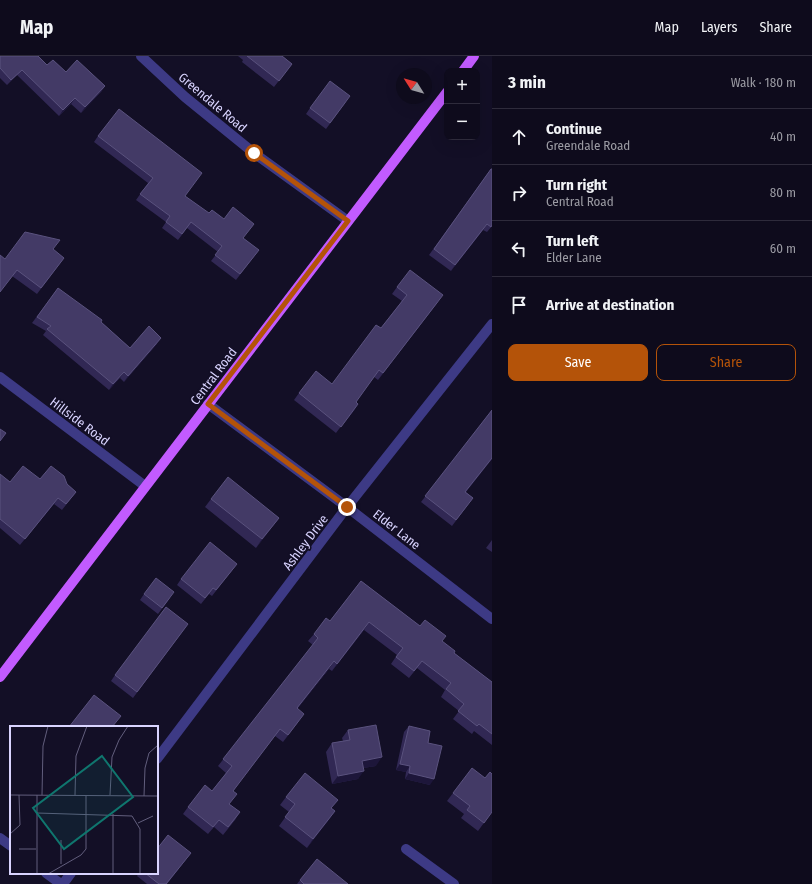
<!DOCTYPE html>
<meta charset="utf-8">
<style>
:root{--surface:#0e0b1c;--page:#1c1929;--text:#f1f3f6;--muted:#9b9ba3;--line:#2e2b3b;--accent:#b45309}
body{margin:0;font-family:"Fira Sans Condensed",sans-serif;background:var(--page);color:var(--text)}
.controls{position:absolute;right:12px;top:12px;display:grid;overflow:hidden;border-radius:8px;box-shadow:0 4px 16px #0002}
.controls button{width:36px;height:36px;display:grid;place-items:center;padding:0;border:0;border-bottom:1px solid var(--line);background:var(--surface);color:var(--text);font:20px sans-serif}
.compass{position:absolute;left:396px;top:12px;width:36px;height:36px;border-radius:50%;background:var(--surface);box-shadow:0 4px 16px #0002;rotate:307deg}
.stop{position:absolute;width:12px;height:12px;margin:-9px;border:3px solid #b45309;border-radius:50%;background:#fff}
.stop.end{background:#b45309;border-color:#fff;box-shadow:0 1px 4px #0008}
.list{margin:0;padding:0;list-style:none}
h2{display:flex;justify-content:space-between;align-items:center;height:52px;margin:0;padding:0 16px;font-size:17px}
h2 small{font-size:13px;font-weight:400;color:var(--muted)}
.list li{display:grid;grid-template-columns:26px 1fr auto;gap:12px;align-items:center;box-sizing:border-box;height:56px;padding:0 16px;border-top:1px solid var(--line)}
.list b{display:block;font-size:15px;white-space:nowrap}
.list p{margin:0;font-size:13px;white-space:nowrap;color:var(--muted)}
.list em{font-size:13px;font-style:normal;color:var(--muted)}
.actions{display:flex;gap:8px;padding:12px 16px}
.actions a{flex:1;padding:9px 0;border:1px solid var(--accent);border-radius:8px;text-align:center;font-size:14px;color:var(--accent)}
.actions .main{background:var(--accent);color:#fff}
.icon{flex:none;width:22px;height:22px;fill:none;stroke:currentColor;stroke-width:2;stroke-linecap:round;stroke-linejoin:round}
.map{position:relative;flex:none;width:492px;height:828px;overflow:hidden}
header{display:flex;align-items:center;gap:24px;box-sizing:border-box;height:56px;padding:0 20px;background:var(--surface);border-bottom:1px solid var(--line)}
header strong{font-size:19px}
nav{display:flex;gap:22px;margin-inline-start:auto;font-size:14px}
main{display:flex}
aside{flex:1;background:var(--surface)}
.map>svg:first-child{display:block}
</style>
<header>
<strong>Map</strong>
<nav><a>Map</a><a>Layers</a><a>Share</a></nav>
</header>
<main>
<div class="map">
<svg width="492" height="828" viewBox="0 0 492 828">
<rect width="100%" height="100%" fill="#130f26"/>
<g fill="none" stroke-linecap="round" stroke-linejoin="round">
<path stroke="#3d3a85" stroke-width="10" d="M141,0L185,41L254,97L348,165
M0,321L145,430
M208,348L347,451L492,563
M157,703L347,451L492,268
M0,782L11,790
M406,793L454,828
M46,817L61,828
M63,828L71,817"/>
<path stroke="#c25bff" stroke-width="10" d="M463,15L474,0
M0,621L447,36"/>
</g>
<path fill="#312854" d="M0,0L47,9L105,30L101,36L81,57L71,48L59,60L17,19L7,29L0,22Z
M238,0H282L292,8L274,31L242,6L243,4Z
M346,46L326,73L306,58L310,52Z
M98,80L185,140L259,194L236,224L211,205L218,196L187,172L178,184L162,172L166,166L136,144L148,127L94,86Z
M491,113H492V170L487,176L483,174L451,215L429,199Z
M53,194L64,202L37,238L12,220L5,203Z
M397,231L438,246L378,324L374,321L356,346L358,348L336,377L294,344L299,337L332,328L381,272L402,245L392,238Z
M58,232L101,266L130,292L157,288L124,326L120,322L109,334L43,279L46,275L32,267Z
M492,354V403L466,436L473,442L452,470L421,446Z
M0,418L10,426L40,423L67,428L76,436L62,454L54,448L20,489L0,472Z
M211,443L279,462L273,470L256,492L205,451Z
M492,484V496L486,492Z
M237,508L212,540L209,538L201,548L177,529L181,523Z
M361,525L420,570L442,585L454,597L492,626V689L474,675L472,678L453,663L459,655L441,641L445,634L417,612L409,622L391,608L397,599L364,574L332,615L329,613L297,653L299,665L283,686L275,680L233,735L229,748L240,756L235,764L223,779L214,771L208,778L183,758L188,751L212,735L226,717L218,710L313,589L308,585L314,578L330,565Z
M144,538L170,542L158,558L140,544Z
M188,568L133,642L111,625L115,619Z
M409,670L428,687L430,729L405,723L406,716L396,714L404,676Z
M348,674L376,710L363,712L358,723L332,728L326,696L332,687L343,685L342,682Z
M453,737L492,756L478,775L461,762L464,758L447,745Z
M286,741L332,753L335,755L307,792L279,770L289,756L280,749Z
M191,797L167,828H147L137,820L139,817H157Z
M300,824L348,828H297Z"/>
<path fill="#1d163a" d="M105,30L101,36L81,57L85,51Z
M75,42L71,48L59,60L63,54Z
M487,168L483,174L451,215L455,209Z
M161,282L157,288L124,326L128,320Z
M124,316L120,322L109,334L113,328Z
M358,348L354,355L336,377L341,371Z
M492,402V403L461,442L465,436Z
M58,442L54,448L20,489L25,483Z
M279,462L273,470L256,492L262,483Z
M369,566L364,574L332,615L337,608Z
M334,605L329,613L292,660L297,652Z
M382,701L376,710L356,713L362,705Z
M400,708L410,710L406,716L396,714Z
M364,715L358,723L332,728L338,720Z
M409,717L434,723L430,729L405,723Z
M335,755L329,764L307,792L313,783Z"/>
<path fill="#433a66" stroke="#5a527e" d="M0,0H38L47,9L53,4L66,16L77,4L105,30L85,51L75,42L63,54L22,14L11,24L0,12Z
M247,0H282L292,8L279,25Z
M330,25L350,40L330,67L310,52Z
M119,53L202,117L185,140L209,157L212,154L224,163L233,151L254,168L243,182L259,194L240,218L215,199L222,190L191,166L182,178L166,166L170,160L140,138L153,122L98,80Z
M491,113H492V169L491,171L487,168L455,209L434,193Z
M25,176L60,184L53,193L64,202L41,232L17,214L0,236V199L5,203Z
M410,214L443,239L383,317L379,314L356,346L358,348L341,371L299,337L316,315L332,328L376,269L381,272L407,239L397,231Z
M58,232L102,264L101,266L130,292L149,270L161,282L128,320L124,316L113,328L47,273L51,270L37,261Z
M492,354V402L465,436L473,442L456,464L425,440Z
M0,373L6,377L0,385Z
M23,410L40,423L51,410L64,420L67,428L76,436L66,448L58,442L25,483L0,463V418L10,426Z
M228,421L279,462L262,483L211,443Z
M210,486L237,508L216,534L213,532L205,542L181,523Z
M156,522L174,536L162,552L144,538Z
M361,525L420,570L425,564L446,580L442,585L455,595L454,597L492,626V678L479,668L477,670L458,655L464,648L446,633L451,627L422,605L414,615L396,601L403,592L369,566L337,608L334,605L297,652L304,658L288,679L280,673L233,735L237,738L229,748L240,756L228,771L219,764L213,771L188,751L205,729L212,735L232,710L223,703L318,582L314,578L326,562L330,565Z
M166,551L188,568L137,636L115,619Z
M94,639L121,660L112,671H69Z
M376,669L382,701L362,705L364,715L338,720L332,687L350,684L348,674Z
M409,670L430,675L428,687L442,690L434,723L409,717L410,710L400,708Z
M472,712L485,722L490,716L492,718V756L484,767L467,754L470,750L453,737Z
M305,717L338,744L331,752L335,755L313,783L285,761L295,748L286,741Z
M168,779L191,797L166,828H159L145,817H157V793Z
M317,803L348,828H304L300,824Z"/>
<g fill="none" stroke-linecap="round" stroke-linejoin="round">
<path stroke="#b45309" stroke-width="5" d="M254,97L348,165L208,348L347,451"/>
</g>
<g text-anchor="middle" stroke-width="3.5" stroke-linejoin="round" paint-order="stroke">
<g font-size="13" fill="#d9d4ff" stroke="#130f26">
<text transform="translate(213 46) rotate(40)" y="5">Greendale Road</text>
<text transform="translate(213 320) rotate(-53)" y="5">Central Road</text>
<text transform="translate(80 365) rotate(37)" y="5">Hillside Road</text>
<text transform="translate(397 473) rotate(38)" y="5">Elder Lane</text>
<text transform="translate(305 486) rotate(-53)" y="5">Ashley Drive</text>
</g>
</g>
<g transform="translate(10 670)">
<rect width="148" height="148" fill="#130f26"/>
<path fill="none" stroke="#625e7d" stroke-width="1" d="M0,69L148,70M27,69V148M32,69L33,20L38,0M65,69L66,30L77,0M100,69L102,31L109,14L118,0M134,70L135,42L139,27L148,19M27,87L122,90L130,103V148M128,97L143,90M0,108L10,99L9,69M51,114V138M9,123H26M38,148L71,129L76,123V70M103,148V88"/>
<path fill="#0f766e" fill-opacity="0.15" stroke="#0f766e" stroke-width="2" d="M92,30L123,71L54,123L23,82Z"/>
<rect width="148" height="148" fill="none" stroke="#d9d4ff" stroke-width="2"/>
</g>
</svg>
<div class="controls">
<button>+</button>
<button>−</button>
</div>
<svg class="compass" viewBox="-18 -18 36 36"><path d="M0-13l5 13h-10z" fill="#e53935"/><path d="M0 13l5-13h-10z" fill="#9b9ba3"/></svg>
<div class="stop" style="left:254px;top:97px"></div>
<div class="stop end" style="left:347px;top:451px"></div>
</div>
<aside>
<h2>3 min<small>Walk · 180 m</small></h2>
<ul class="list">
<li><svg class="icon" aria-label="ahead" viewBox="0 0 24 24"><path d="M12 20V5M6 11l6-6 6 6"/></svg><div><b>Continue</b><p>Greendale Road</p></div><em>40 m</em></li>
<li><svg class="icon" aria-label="right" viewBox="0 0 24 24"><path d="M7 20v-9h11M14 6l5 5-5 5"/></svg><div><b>Turn right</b><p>Central Road</p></div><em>80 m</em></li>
<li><svg class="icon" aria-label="left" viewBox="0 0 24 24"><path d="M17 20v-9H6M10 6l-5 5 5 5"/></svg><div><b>Turn left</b><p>Elder Lane</p></div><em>60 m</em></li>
<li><svg class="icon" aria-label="arrive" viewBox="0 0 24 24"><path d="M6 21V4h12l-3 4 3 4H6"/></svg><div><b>Arrive at destination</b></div></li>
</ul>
<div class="actions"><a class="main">Save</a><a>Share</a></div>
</aside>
</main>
